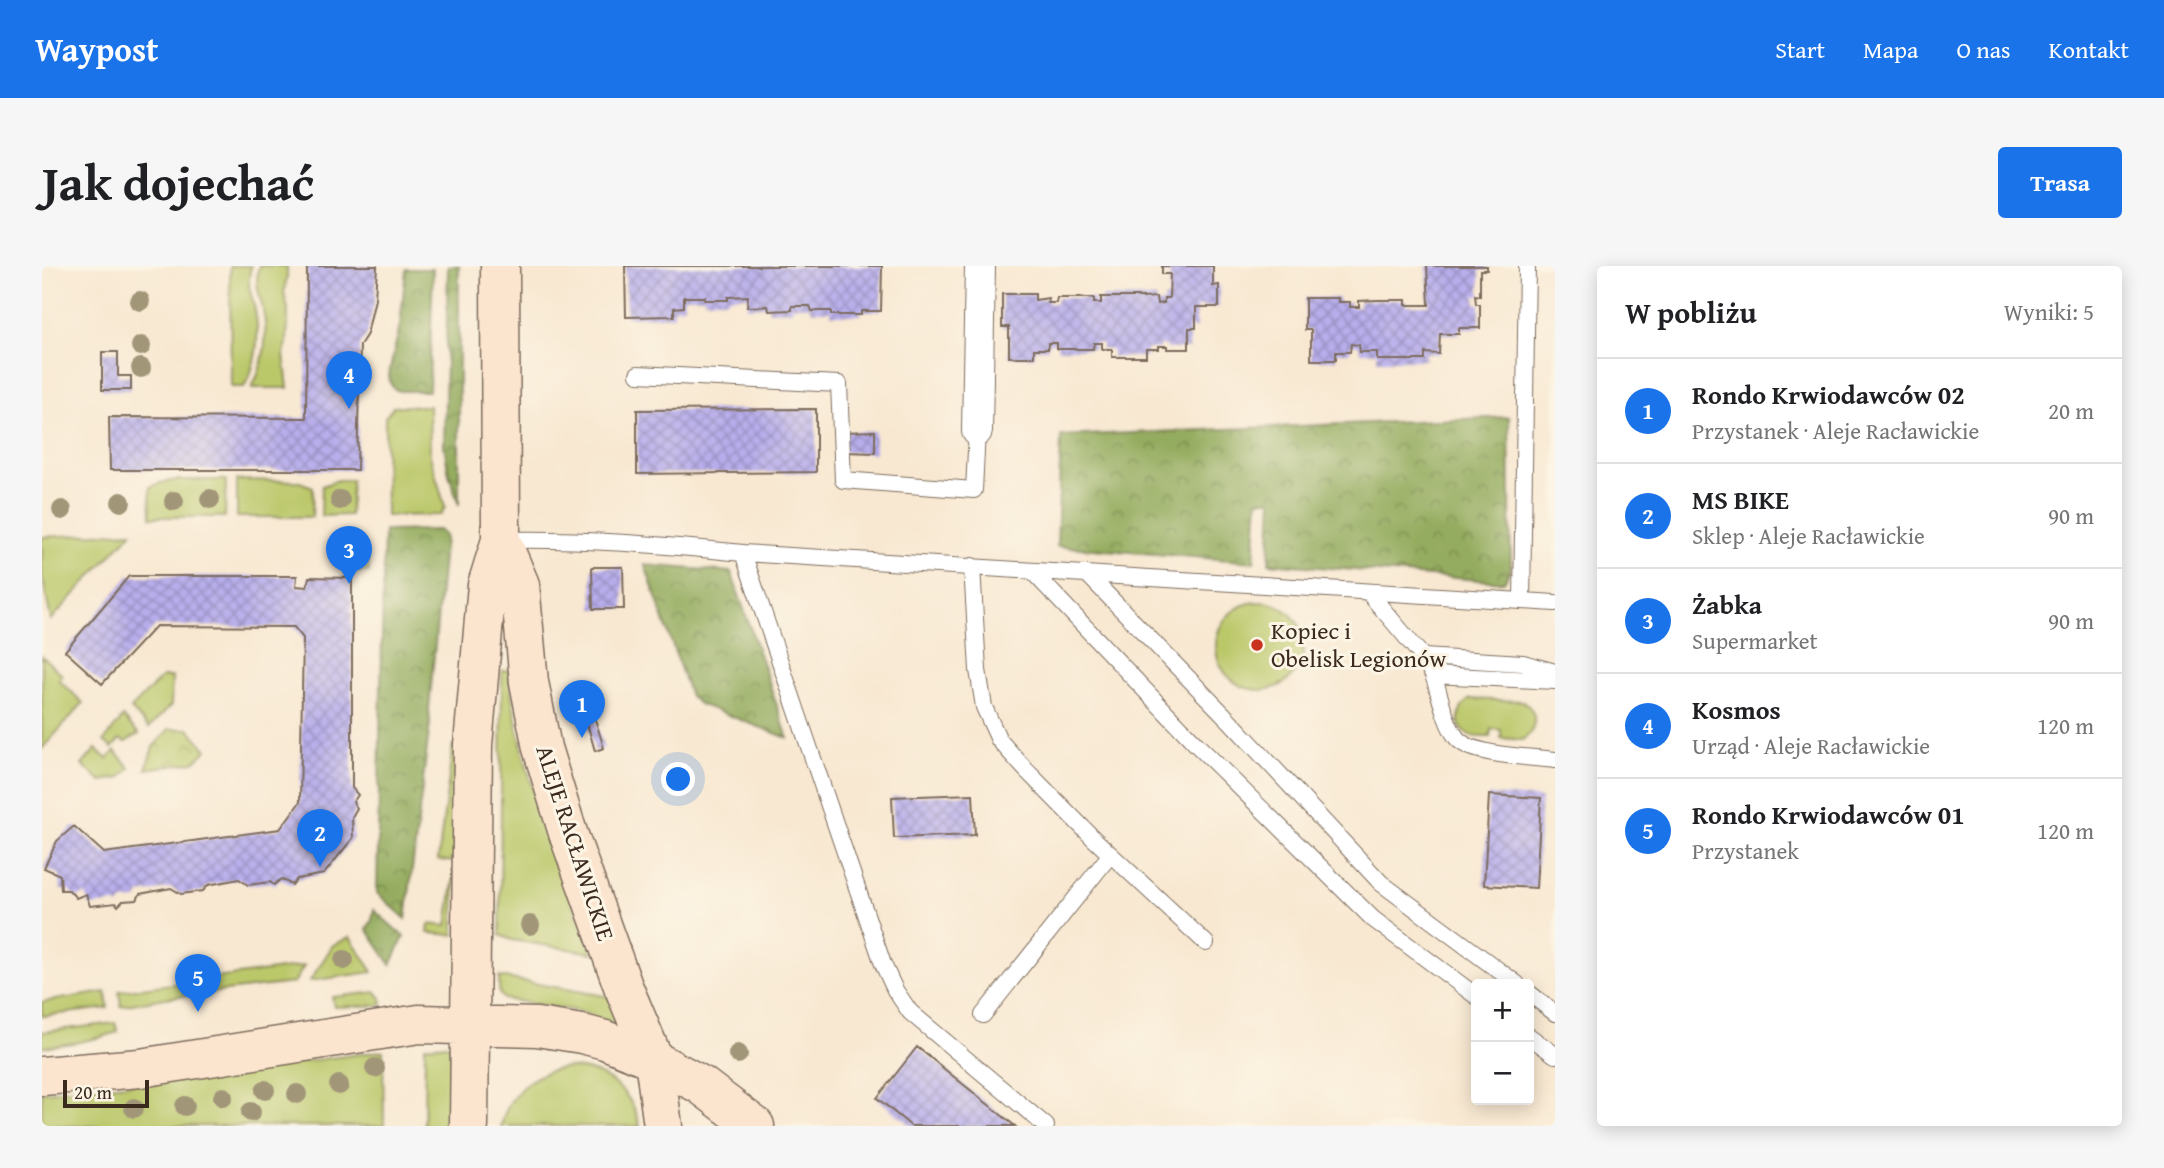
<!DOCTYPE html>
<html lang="pl">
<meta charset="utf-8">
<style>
:root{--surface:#fff;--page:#f6f6f6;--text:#202124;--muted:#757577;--line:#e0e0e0;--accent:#1a73e8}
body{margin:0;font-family:"Gentium Book Plus",serif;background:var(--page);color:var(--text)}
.controls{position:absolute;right:21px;bottom:21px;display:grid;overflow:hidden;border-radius:7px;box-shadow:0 4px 18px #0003}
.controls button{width:63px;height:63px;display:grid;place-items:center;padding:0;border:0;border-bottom:2px solid var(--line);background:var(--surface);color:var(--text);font:35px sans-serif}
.scale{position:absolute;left:21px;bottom:18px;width:86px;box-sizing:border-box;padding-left:7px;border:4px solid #3b2a1e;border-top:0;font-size:19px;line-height:24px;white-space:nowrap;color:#3b2a1e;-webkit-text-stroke:5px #fcf5e5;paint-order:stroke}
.you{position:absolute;left:637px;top:514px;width:24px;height:24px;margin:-18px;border:5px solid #fff;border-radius:50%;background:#1a73e8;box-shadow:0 0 0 10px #1a73e833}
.badge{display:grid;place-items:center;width:46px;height:46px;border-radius:50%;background:var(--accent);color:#fff;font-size:23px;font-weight:700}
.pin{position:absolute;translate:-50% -58px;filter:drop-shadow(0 2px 4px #0008)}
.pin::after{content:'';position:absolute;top:37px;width:24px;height:21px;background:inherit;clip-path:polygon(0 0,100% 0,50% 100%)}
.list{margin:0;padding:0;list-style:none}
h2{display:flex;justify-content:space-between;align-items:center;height:91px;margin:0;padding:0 28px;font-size:30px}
h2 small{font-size:23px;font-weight:400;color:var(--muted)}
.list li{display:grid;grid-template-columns:46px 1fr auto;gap:21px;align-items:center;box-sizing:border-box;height:105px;padding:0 28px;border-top:2px solid var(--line)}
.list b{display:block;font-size:26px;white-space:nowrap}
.list p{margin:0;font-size:23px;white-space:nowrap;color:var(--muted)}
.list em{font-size:23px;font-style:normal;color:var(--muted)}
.map{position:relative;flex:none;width:1513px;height:860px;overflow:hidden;border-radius:7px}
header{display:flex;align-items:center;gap:42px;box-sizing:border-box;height:98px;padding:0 35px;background:var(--accent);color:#fff}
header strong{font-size:33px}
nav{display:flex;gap:38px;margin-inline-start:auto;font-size:24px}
.intro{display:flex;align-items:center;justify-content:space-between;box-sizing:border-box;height:168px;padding:0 42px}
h1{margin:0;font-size:49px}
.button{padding:18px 32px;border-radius:7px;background:var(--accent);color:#fff;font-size:24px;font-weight:700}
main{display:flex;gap:42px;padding:0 42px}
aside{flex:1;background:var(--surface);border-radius:7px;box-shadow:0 4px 18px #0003}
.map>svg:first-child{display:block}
</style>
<header>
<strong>Waypost</strong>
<nav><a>Start</a><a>Mapa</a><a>O nas</a><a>Kontakt</a></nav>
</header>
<div class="intro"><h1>Jak dojechać</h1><a class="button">Trasa</a></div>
<main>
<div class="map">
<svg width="1513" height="860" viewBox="0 0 1513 860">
<defs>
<pattern id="forest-crowns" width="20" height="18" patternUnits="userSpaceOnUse" patternTransform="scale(1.75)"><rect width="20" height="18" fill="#94ac5e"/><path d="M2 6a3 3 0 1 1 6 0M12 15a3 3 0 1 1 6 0" fill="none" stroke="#7a8c4d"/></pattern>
<pattern id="park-crowns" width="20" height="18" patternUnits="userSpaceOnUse" patternTransform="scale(1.75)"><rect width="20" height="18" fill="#bbc86a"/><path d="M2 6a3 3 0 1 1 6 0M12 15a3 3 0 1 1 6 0" fill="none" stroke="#99a357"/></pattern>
<pattern id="building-cross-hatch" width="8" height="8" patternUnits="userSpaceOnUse" patternTransform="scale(1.75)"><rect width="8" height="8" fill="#b8aeec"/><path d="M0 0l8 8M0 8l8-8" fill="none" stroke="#978ebf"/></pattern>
</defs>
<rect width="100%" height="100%" fill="#fcf5e5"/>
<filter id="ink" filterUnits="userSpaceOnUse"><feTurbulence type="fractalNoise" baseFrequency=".0143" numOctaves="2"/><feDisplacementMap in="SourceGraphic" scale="14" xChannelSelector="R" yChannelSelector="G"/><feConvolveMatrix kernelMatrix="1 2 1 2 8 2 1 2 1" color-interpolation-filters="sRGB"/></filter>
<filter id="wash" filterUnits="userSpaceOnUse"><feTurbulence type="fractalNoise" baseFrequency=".00686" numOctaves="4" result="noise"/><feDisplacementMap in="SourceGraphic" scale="28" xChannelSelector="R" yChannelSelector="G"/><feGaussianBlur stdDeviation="1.57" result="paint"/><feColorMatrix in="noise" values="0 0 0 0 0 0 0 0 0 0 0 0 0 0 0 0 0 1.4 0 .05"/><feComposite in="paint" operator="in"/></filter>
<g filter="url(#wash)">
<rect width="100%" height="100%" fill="#f8e8d1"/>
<path fill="#bbc86a" stroke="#7b7944" stroke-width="2" d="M188,0H209C204,22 209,25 213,44C218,70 215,98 202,121H189Z
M217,0H245V11L242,26L246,43L245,76L242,88L246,122H210C222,98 227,71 221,44C218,26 212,20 217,0Z
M352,140H387L388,190L403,241L399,249L344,250L343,151Z
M136,214H184L183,251H109L108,221L118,217Z
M195,214L255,215L271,221L270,251H195Z
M296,214H310L308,249L279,250L280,220Z
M90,266L9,354L0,309V271Z
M304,267C321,273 327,289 327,306H303Z
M1174 380a44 44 0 1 1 88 0a44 44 0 1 1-88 0Z
M0,390L20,409L17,414L41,437L0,483Z
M466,404C479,508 512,591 551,687L470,674L458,669L460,405Z
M120,411H130L129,439L107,462L89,443Z
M1428,433L1481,435C1496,446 1496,463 1481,474L1459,472V464L1449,463L1448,471C1441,471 1431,472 1425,468C1411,459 1417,440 1428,433Z
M81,451L97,468L83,476L78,473L70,482L62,475Z
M411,479L415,480L412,669L386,667L387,658L405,660L414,596L396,594Z
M54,483L65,493L73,485L88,502L78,512L59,515L40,499Z
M308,671L331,706L268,715L291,679Z
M262,700L252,717L123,732L79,740L77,725Z
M457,711L568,731L576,756H569L535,745L462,733L457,727Z
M64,726L66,742L0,750V736Z
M334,726L339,732L340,739L292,741L290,731Z
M73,757L76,766C50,775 27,778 0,781V766Z
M406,778L410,785V860H382L383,780Z
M341,785L342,860H0V826L114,815Z
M519,802C557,799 590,822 598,860H459C466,829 488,808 519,802Z"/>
<path fill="url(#forest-crowns)" stroke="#686b3e" stroke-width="2" d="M406,0H417V239L407,208L402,180Z
M364,3H391L387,125H357L351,122L348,116L347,108L358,59Z
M1467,151L1469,302L1462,316L1227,297L1230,234H1216L1212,296L1015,280L1019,170Z
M397,264L403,270L387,443L388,457L364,653L335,627L342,265Z
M603,299L689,306L746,472L657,438L648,430Z
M332,644L362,671L349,699L325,663L330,654Z"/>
<path fill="url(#park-crowns)" stroke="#7b7944" stroke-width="2" d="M127,463H147L165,484L152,496L104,503L111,481Z"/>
<g id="blocks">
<path fill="url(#building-cross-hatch)" d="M265,0H335L333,33L325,68L318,79L315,204H68L67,151L264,152Z
M583,0H840L839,45H819V49H789V45H770L768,40H750V44L727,45L726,40L705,41L706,30L686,31V34H662L663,31H642V41L632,42V50L584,51Z
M1120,0H1171V20L1177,19V41H1154V62H1147V83H1125V80H1117V83H1104V91H1070V83H1060V77H1052L1051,83H1015V77H1006V83H992V91H967V61H960V28H993V34L1007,32L1006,37H1014L1015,32H1052V37H1059V31H1101V32L1114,31L1115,38L1122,37V32H1127L1128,8H1120Z
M1385,0H1445V4H1438V30L1433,29L1434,38H1438V62H1417V68H1398L1397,88L1383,87V94H1335V86H1318L1317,79L1309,78L1308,86H1294V94H1269V64H1263V32H1296V36H1308V41H1317V35L1335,34H1364V39H1387Z
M60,86H76V110H89V124H60Z
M774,143V206L595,208V144Z
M833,165V187L802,186V166Z
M550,301H581L582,343H551Z
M87,310H255L254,320L265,321L267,311L310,312V522L316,529L311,536L315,542L310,551L311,572L282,608L255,613L250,619L239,613L232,619L228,616L206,619L197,613L166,619L161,625L139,628L129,622L98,628L95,634L81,635L76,640L74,637L48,640L44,628L34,632L27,624H19L18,609L2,602L15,575L32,560L62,587L238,563L258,536L261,372L252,361L114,360L60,418L23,385Z
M549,440L562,482L553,485L541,443Z
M931,528L933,569L852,572L850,531Z
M1447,529L1499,532L1494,622L1442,619Z
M875,781L973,860H869L835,832Z"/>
</g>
</g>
<g filter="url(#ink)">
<use href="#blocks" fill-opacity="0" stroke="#7d6c5d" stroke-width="2"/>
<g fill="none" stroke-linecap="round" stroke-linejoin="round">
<g stroke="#7d6c5d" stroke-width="18">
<path id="lane" d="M596,108L797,118L801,214L932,224L935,165
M459,274C540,272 620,279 701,287
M930,300L936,404L942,441L957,474L984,504L1052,573L1164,677
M990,305L1154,478L1331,653L1434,730
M1045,308L1189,456L1339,617L1475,718
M1326,326L1381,391L1481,397L1513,406
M1480,335L1485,0
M1387,402L1391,409L1513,415
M1391,409C1398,428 1402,454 1414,471C1427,490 1490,491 1513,494
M1487,727L1513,747
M941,749L1068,589
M1487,770L1513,789
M1004,860L868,746L853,724L841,698L701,287L1513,337"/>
</g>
<g stroke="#7d6c5d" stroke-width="32">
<path id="street" d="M935,165L938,0"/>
</g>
<g stroke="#7d6c5d" stroke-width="41">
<path id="secondary" d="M459,274L478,319L487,416L500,482L526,567L581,720L612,794L621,860
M0,810L98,802L377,758L495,761L540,768L563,774L612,794L659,819L713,860
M427,860L431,479L445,319L459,274L458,0"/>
</g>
<use href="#lane" stroke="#fff" stroke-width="16"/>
<use href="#street" stroke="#fff" stroke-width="30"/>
<use href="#secondary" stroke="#fce5cf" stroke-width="38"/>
</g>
<g fill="#a29679">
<circle cx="98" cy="35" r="10"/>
<circle cx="99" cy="80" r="10"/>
<circle cx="99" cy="102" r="10"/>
<circle cx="168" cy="233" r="10"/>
<circle cx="298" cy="234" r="10"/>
<circle cx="132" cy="235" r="10"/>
<circle cx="79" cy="236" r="10"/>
<circle cx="20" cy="244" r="10"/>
<circle cx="488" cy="659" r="10"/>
<circle cx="302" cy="694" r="10"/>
<circle cx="696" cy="788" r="10"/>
<circle cx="333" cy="802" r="10"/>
<circle cx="297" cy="819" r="10"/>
<circle cx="223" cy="824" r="10"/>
<circle cx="255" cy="828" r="10"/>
<circle cx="181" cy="831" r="10"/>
<circle cx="143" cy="840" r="10"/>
<circle cx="92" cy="842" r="10"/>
<circle cx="209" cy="846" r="10"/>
</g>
</g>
<circle fill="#c8321e" stroke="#fcf5e5" stroke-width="2.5" cx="1215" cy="379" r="7"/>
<g text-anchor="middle" stroke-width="6" stroke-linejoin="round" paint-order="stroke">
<g font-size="24" fill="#3b2a1e" stroke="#fcf5e5" text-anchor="start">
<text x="1229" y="373">Kopiec i<tspan x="1229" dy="28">Obelisk Legionów</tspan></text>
</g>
<g font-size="24" fill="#3b2a1e" stroke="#fcf5e5">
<text transform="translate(533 577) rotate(72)" y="8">ALEJE RACŁAWICKIE</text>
</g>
</g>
</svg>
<div class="controls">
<button>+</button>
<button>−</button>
</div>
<div class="scale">20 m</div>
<div class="you"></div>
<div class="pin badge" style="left:540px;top:472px">1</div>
<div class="pin badge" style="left:278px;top:601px">2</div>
<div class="pin badge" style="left:307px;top:318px">3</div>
<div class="pin badge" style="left:307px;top:143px">4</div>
<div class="pin badge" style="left:156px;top:746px">5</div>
</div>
<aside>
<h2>W pobliżu<small>Wyniki: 5</small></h2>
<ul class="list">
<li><span class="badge">1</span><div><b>Rondo Krwiodawców 02</b><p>Przystanek · Aleje Racławickie</p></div><em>20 m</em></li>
<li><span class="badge">2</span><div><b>MS BIKE</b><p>Sklep · Aleje Racławickie</p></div><em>90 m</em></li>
<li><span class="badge">3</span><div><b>Żabka</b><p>Supermarket</p></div><em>90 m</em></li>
<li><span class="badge">4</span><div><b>Kosmos</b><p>Urząd · Aleje Racławickie</p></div><em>120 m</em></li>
<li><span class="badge">5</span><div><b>Rondo Krwiodawców 01</b><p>Przystanek</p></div><em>120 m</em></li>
</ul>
</aside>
</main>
